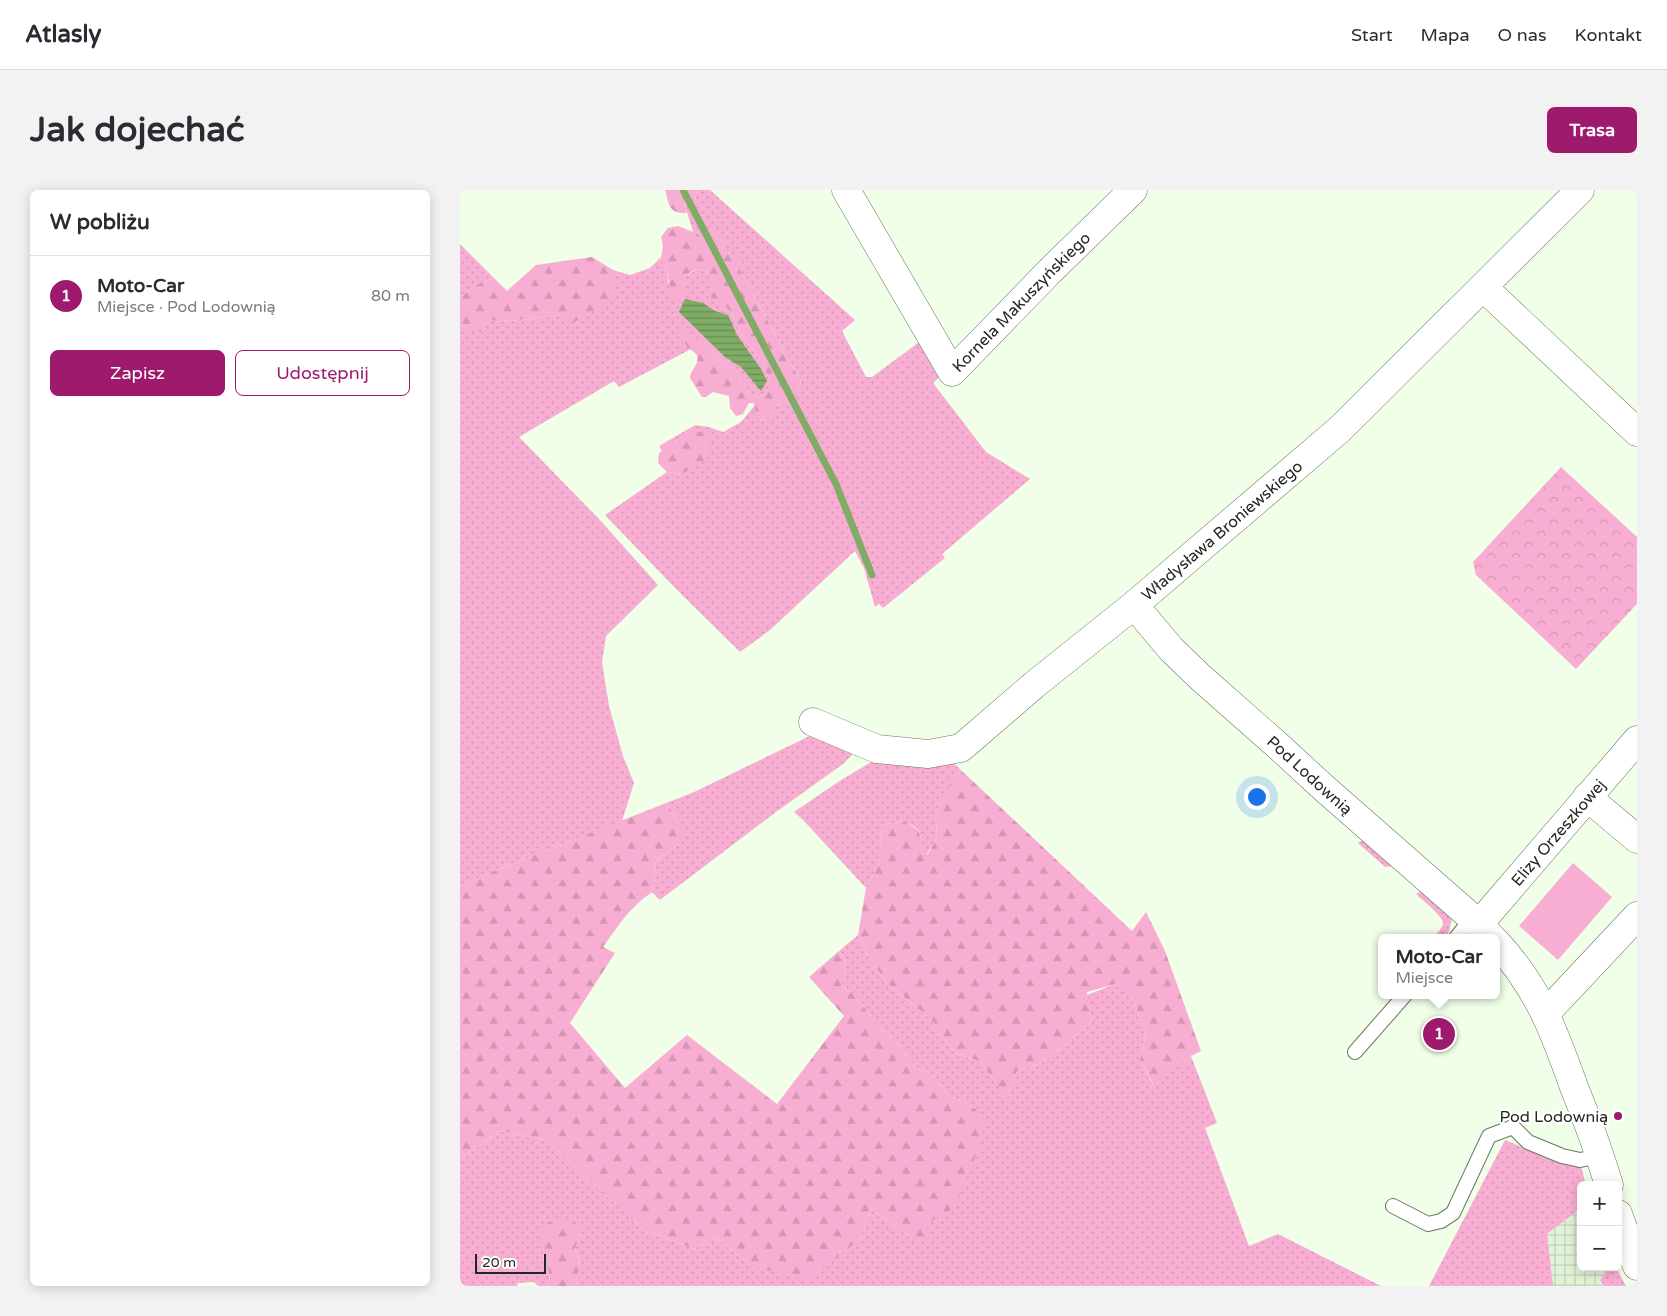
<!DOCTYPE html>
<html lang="pl">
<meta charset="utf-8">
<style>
:root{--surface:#fff;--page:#f2f2f3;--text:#2b2b33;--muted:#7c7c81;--line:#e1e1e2;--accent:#9d1a6c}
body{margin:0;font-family:"Varela Round",sans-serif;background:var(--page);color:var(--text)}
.controls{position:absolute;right:15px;bottom:15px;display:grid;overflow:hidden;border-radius:8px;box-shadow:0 2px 12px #0003}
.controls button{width:45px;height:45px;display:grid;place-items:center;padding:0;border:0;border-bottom:1px solid var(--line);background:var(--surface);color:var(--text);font:25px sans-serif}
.scale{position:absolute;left:15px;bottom:12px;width:71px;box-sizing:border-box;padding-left:5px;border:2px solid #22271f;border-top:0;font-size:14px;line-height:18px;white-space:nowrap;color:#22271f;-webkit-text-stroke:4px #fff;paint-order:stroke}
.you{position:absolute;left:796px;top:606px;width:18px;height:18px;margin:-12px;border:4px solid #fff;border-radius:50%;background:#1a73e8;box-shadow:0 0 0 8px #1a73e833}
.badge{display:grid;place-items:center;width:32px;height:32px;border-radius:50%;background:var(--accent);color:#fff;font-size:16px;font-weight:700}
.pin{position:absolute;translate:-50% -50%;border:2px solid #fff;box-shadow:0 1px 5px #0006}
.popup{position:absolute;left:918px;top:744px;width:122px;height:65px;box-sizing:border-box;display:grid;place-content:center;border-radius:8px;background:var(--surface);filter:drop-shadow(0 1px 4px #0005);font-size:16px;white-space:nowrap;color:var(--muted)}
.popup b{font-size:19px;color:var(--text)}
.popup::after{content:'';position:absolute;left:50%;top:100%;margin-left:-10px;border:10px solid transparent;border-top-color:var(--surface)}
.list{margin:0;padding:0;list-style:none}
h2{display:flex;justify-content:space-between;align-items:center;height:65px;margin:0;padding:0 20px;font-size:21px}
h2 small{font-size:16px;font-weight:400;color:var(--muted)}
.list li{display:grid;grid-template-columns:32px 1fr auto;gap:15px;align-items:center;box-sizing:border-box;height:80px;padding:0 20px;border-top:1px solid var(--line)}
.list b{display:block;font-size:19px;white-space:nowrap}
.list p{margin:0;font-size:16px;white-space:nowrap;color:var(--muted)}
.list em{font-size:16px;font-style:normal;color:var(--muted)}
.actions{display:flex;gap:10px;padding:15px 20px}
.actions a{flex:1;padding:11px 0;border:1px solid var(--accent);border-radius:8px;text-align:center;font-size:18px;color:var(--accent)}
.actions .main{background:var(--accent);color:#fff}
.map{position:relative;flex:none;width:1177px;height:1096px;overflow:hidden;border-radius:8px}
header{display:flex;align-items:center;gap:30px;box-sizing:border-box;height:70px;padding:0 25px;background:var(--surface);border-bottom:1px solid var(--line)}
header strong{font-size:24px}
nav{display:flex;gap:28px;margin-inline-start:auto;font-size:18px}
.intro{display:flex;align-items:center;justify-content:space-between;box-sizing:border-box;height:120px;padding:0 30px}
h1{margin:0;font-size:35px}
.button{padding:12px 22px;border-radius:8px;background:var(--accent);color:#fff;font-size:18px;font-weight:700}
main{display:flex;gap:30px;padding:0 30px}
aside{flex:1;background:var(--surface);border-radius:8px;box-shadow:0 2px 12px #0003}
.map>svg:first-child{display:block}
</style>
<header>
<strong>Atlasly</strong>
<nav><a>Start</a><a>Mapa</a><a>O nas</a><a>Kontakt</a></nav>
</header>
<div class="intro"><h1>Jak dojechać</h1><a class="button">Trasa</a></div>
<main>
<aside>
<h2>W pobliżu<small></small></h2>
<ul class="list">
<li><span class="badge">1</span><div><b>Moto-Car</b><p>Miejsce · Pod Lodownią</p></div><em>80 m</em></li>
</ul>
<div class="actions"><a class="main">Zapisz</a><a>Udostępnij</a></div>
</aside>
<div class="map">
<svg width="1177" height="1096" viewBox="0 0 1177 1096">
<defs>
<pattern id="industrial-grid" width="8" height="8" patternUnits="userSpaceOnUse" patternTransform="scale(1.25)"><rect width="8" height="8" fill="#e1f3d7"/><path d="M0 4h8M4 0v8" fill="none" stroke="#c1d0b8"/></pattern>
<pattern id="grass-dots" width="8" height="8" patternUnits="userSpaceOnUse" patternTransform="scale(1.25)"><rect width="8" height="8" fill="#f8aed2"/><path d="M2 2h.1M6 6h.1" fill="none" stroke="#d496b4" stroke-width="1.8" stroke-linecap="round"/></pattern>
<pattern id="forest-firs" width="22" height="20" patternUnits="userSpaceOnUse" patternTransform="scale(1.25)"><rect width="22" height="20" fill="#f8aed2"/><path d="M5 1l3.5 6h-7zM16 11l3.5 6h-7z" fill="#d496b4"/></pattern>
<pattern id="park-crowns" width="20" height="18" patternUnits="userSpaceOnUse" patternTransform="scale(1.25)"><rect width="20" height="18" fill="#f8aed2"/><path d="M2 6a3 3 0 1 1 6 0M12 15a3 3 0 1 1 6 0" fill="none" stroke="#d496b4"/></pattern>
<pattern id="water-rules" width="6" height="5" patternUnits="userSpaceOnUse" patternTransform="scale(1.25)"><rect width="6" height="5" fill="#80ac65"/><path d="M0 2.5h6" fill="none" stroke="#688c53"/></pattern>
</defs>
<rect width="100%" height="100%" fill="#f1ffe9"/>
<path fill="url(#industrial-grid)" d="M1121,1018V1077H1150L1140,1090L1144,1096H1093L1086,1044Z"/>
<path fill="url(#grass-dots)" d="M237,0H250L395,130L382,141L406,187H412L462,150L482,184L473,193L526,262L570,289L482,364L485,368L423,418L419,414L415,417L404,378L395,361L310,440L280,462L217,400L145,325L207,282L222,284L221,247L202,261L199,256L235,235L249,237L263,242L281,232L295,215L299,229L304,230L312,226L316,216L334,207L341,192L280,80L283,74L266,60L241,49L238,44L233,42L224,12L235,11Z
M0,54L34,88L15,95L0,108Z
M201,67L207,82L208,93C213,91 221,90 225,87C232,82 235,79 244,79L249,85L253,111L266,117L272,124L280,142L302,172L307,184L310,195L305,204L297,207L288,201L278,185L273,178L266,175L244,152L221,149L231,159L159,197L154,191L59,247L139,329L198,395L146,446L142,472L149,516L163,566L174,593L162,631L29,683L0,697V135L7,139L30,130L41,132L100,125L153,108V80L170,85L190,78Z
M360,541L391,551L392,565L383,574L316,622L200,710L192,702L196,671L218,654V629L206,613L232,603Z
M426,563L484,564L503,582L494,588L477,621L476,650L466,665L458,639L445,631L421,635L422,668L406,698L343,630L334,622L378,592Z
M901,651H905L934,676L925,677L898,653Z
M961,701L989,726L992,730L988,744L985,748L974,746C977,743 983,738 983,733C983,726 961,709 956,704Z
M398,745L410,769L427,793L472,830L494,862L521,872L547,908L557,881L581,873L632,832L627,805L655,794L671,806L686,842L680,870L693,895L731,866L757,933L745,938L789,1056L818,1044L921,1096H117L120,1069L115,1059L122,1040L84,1059L83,1076L88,1078L90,1088L87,1096H78L74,1092L58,1093L57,1096H0V969L40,941L86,950L184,1040L234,1059L255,1047L291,1076L400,1049L411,1019L450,1047L466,1034L514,918L489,906L472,883L458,879L430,847L419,837L397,808L389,800L381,796C386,781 390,774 379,761Z
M1045,950L1103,974L1121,976L1126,995H1121V1018L1087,1044L1093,1096H969Z
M1150,1077H1156L1166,1096H1144L1140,1090Z"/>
<path fill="url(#forest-firs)" d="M205,0H237L235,11L224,12L227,23C209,24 209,15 205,0Z
M218,36L238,44L241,48L255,39L260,45L269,63L278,67L283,74L280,80L341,192L334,207L316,216L312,226L304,230L299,229L295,226V215L293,213H289L283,224L276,226L270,218L269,206L253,202L246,207H242L230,188C230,179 240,175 237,165C229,157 217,150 218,138H224L233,148L244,152L266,175L273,178L278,185L288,201L297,207L305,204L310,195L307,184L302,172L280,142L272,124L266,117L253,112L249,100V85L244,79C236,79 231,81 225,87C226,98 227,106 216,110L211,103L207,82L201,67L203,56L201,47L208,38Z
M132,67L153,80V108L135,121L114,132L100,125L41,132L30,130L23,142L7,139L0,135V108L15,95L34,88L47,101L76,75Z
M234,240L250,245L251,265L222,284L207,282L198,273L199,263L221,247Z
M503,582L672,741L686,722L705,761L741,861L731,866L694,896L680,870L686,842L671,806L655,794L627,802L632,832L581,873L557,881L547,909L521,872L494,862L472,830L427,793L410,769L398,745L406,698L422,668L421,635L445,631L458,640L467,665L476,650L477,621L493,588Z
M206,613L227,642L218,654L196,671L192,702C168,719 160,734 143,757L155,763L110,833L165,898L227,845L317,914L384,826L349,787L379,761C390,775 386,781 381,796L389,800L397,808L419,837L430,847L458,879L472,883L489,906L514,918L524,928L521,954L494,1018L466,1034L471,1046L461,1052L450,1047L411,1019L400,1049L348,1090L291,1076L255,1047L234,1059L184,1040L86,950L40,941L0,969V697L29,683Z
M113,1030L122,1040L115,1059L120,1069L117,1096H87L90,1088L88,1078L83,1076L84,1059L77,1051L88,1032Z"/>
<path fill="url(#park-crowns)" d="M1101,277L1177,347V414L1116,479L1016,385L1013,372Z"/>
<path fill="#f8aed2" d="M1113,673L1152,707L1098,770L1059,736Z"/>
<path fill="url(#water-rules)" d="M225,109L243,113L255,121L268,125L277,145L301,179L307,191L301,201L281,177L265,167L219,122Z"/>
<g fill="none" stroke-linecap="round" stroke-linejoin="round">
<path stroke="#80ac65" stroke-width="7" d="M223,0L376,294L412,385"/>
<g stroke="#6a7663" stroke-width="16">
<path id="lane" d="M996,748L1012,728
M895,862L945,805
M933,1016L968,1034L981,1031L993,1023L1029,946L1053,937L1068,952L1102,966L1120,970L1140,966"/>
</g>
<g stroke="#6a7663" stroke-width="29">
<g id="street">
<path id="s1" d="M386,0L492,182L590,81L673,0"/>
<path d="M1023,97L1177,242"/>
<path id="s2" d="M674,415L711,459L740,487L816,554L865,599L1019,734L1032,748"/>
<path id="s3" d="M353,532L417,559L468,564L501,558L574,495L674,415L880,239L1120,0"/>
<path d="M1127,607L1177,649"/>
<path id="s4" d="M1019,734L1177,550"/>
<path d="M1036,752C1078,797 1094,841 1114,897C1127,929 1139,962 1149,995"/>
<path d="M1086,823L1177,726"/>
<path d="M1158,1024L1177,1076"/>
</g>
</g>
<use href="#lane" stroke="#fff" stroke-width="14"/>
<use href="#street" stroke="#fff" stroke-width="28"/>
</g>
<circle fill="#9d1a6c" stroke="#fff" stroke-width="2" cx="1158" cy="926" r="5"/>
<g text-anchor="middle" stroke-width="4.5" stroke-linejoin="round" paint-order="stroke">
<g font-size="16" fill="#22271f" stroke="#fff">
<text dy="6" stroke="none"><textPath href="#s1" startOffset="309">Kornela Makuszyńskiego</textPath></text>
<text dy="6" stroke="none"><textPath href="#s3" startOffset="494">Władysława Broniewskiego</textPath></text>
<text dy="6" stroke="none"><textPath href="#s2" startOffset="245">Pod Lodownią</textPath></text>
<text dy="6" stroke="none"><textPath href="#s4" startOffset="121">Elizy Orzeszkowej</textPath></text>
</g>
<g font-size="16" fill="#22271f" stroke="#fff" text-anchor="end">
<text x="1148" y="932">Pod Lodownią</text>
</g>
</g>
</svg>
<div class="controls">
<button>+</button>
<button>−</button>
</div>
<div class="scale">20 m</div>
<div class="you"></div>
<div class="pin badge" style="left:979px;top:844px">1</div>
<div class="popup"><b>Moto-Car</b>Miejsce</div>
</div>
</main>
